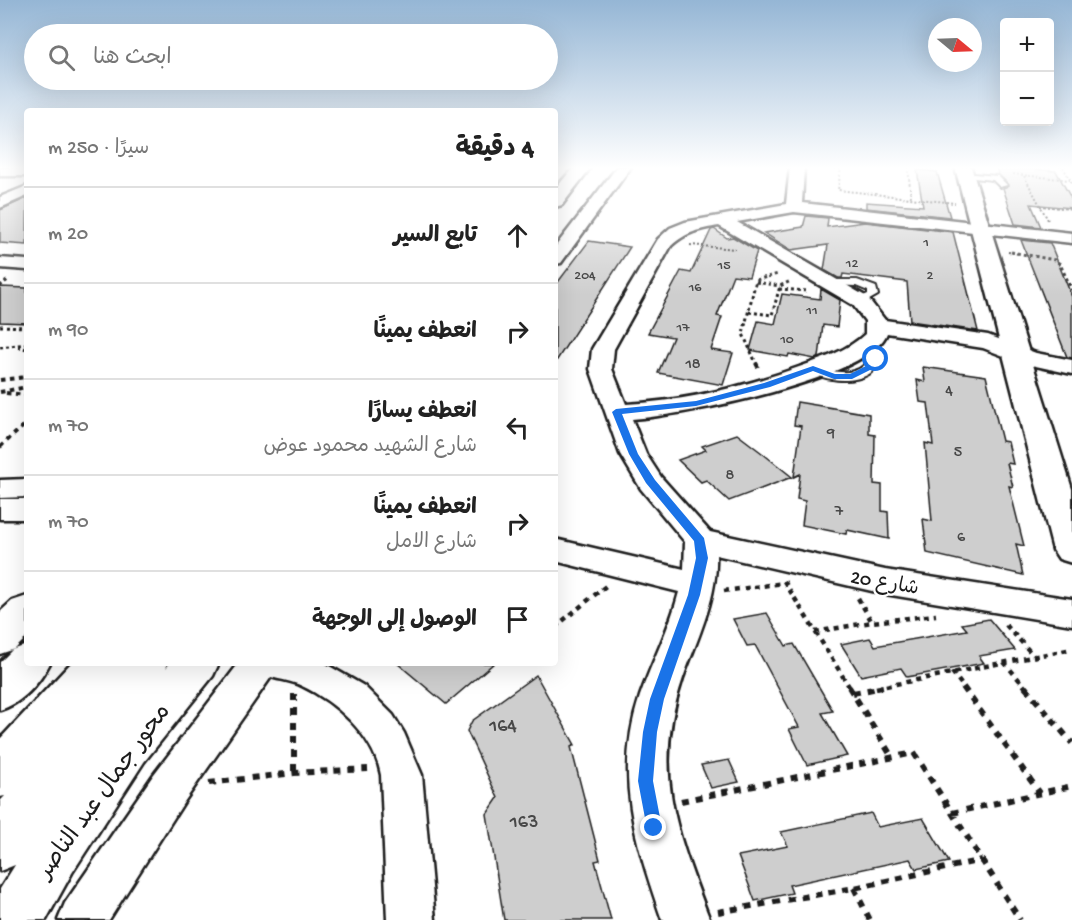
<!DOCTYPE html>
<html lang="ar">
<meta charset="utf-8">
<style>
:root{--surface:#fff;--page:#f6f6f6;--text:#222;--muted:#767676;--line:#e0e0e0}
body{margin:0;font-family:"Gochi Hand","Playpen Sans Arabic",sans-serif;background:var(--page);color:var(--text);direction:rtl}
.controls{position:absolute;right:18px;top:18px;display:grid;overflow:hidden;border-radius:6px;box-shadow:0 6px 24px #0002}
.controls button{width:54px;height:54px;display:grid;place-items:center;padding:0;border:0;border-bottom:2px solid var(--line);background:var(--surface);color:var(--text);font:30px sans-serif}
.compass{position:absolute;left:928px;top:18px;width:54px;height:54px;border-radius:50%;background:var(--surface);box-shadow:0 6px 24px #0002;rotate:109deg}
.stop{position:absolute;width:18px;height:18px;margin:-14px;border:4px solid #1a73e8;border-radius:50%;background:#fff}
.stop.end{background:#1a73e8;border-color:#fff;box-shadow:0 2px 6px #0008}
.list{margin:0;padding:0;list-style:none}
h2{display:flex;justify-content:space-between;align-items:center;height:78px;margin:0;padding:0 24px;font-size:26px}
h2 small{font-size:20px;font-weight:400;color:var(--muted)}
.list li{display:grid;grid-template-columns:39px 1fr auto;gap:18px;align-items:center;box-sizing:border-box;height:96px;padding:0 24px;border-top:2px solid var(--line)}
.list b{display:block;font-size:22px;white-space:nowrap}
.list p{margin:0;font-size:20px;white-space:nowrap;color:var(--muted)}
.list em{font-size:20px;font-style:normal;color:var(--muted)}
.icon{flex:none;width:33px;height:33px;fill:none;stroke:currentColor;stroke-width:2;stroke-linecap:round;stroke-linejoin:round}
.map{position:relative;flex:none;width:1072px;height:920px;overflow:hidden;direction:ltr}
.search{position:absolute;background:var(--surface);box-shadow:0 6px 24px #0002;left:24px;top:24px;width:534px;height:66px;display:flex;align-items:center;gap:15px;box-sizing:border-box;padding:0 21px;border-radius:33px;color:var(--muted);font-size:22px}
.panel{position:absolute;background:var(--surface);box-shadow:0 6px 24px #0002;left:24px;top:108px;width:534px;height:558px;border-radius:6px;direction:rtl}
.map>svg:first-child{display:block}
</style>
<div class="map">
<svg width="1072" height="920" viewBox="0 0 1072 920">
<rect width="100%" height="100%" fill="#fff"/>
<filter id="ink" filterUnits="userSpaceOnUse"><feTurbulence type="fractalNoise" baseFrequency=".0167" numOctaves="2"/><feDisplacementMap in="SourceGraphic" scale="12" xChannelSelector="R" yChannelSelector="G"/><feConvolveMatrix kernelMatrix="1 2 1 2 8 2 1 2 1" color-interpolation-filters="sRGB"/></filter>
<g filter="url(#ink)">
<path fill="#cecece" stroke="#1c1c1c" stroke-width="1.5" d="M996,167L1056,171L1072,200V208L1031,204L1041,227L1015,224L1003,188L1009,185L998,174Z
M917,170L937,172L950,217L866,208V202L923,206Z
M27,198V245L0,243V210Z
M806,216L828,218L827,227L865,222L953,232L978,331L910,321L907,282L843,274L842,278H838L824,270L828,245L791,250L764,233L803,227Z
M714,229L727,238L733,237L757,251L749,277L733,275L717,316L722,317L711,350L733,353L723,385L658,373L673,337L648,333L681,271L691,273L711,230Z
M1021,240L1050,243L1072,297V358L1067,357Z
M589,241L630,247L555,363V286Z
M0,287L27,288V323L0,322Z
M821,289L840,300L837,327L823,325L819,357L815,359L789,354L788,357L750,350L758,321L775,324L782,294L820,299Z
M923,367L986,376L1002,441L1008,442L1013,464L1007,463L1013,487L1009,486L1024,546L1016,544L1023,575L927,553L923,519L932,521L925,443L933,445L928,403L920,402L917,380L925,382Z
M797,402L869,414V434L875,435L874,484L882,485V511L888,512L889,539L847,530L846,534L802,525L805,501L797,499L800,474L794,477L801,426L794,425Z
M737,434L762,453L792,477L729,501L706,480L701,482L678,460L706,450L702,446Z
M767,613L786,646L794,644L833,711L822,713L847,756L807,765L789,729L799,727L755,645L747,646L733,619Z
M989,619L1015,650L979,656L984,663L907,677L901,668L861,676L841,644L870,638L875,646L967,630L962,624Z
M397,663H494L446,704Z
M536,675L575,745L571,747L600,860L595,861L611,920H504L487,814L498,798L467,731L472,721Z
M729,760L739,782L711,788L701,765Z
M871,813L878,827L923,818L949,862L916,869L910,859L789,885L792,893L755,901L738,856L788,846L781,832Z"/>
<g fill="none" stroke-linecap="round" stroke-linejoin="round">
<g stroke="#1c1c1c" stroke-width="4">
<path id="lane" d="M962,173L998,176L1007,185L1000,187L993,180L965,177H962Z
M831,280H857L876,287L878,295L864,303H856V299L868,294V291L856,286L828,285V281Z
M865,343L877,349L882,359C878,365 875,370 869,374C852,384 821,381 807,369L813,366C834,371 855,380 870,359L868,353L860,346Z"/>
</g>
<g stroke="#1c1c1c" stroke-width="5">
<path id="street" d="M617,167H631L561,263L555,264V247Z
M790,167H804L802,203L1072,233V243L794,212L737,222L867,297L885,320L988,335L1036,353L1072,360V374L1022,363L983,348L887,333C869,380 681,416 632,419L646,454L661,477L710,532L885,570L1072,599V625L885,594L716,555C718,597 697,639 683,678C651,771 677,833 710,920H662C636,843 613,777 640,696C652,661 670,628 679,592L555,561V539L684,569L685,542L641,489L620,454L590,369L592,349L658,239L670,228L685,222L786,204ZM719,226L853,305L865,321V334C847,351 822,359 799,367C743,387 686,401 626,404L612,369L614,349L671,246C686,232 700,229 719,226Z
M0,168H27V176H0Z
M27,186V196L0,208V197Z
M0,258L27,260V270L0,268Z
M27,479V497L0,498V480Z
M0,499H27V519H0Z
M239,663H324L364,686L393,715L404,733L422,775L435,920H387L381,775C374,736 336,702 302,686C292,681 281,680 271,677L184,802L109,920H58L65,903L154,774Z"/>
</g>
<g stroke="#1c1c1c" stroke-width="5">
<path id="secondary" d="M955,167H971L1072,489V563L1059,559L1053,550Z
M27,596V637L15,649L0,654V612L12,601Z"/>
</g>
<g stroke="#1c1c1c" stroke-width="5">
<path id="primary" d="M574,167H591L562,205L555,207V189Z
M27,645V663H50C39,684 22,703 0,710V662L12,650Z
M71,663H168L166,668L170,663H219L213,676L144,762L72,873L46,920H0V889L15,865L0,871V801L5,796L0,797V739Z"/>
</g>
<path stroke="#1c1c1c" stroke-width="2" stroke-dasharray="2 2" stroke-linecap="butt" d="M815,167L841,169
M841,167L838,190L955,203
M908,167L911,198
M1059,167H1063L1072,183
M1013,174L1070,180
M1024,176L1048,220
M1040,206L1072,209
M690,245L736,249
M1008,252L1019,254"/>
<path stroke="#1c1c1c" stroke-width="3" stroke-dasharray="3 3" stroke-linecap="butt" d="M1011,252L1055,260L1060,264L1072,290
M756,282L780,286
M0,286L8,280
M779,289L808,291
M749,312L772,315L780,286L791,281
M0,326L27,327
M0,347L27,344
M18,347L27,349
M757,365L743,334L756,280L778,274"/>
<path stroke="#1c1c1c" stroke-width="4" stroke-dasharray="4.5 4.5" stroke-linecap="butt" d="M756,363L760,371
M0,380L27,377
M0,392L27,387
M6,393L27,395
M0,447L27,423"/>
<path stroke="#1c1c1c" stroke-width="4.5" stroke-dasharray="5 5" stroke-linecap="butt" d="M784,581L850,688
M724,591L784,583
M858,598L872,622
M1006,625L1033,655
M555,627L607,585
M815,632L872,622L936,615
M1004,662L1026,688
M952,672L964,688
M876,688L1072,649"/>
<path stroke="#1c1c1c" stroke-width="6" stroke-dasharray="7 7" stroke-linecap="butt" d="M849,687L892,757
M963,687L1040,793
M1025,687L1072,743
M853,693L883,687
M294,694V773
M209,783L294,773L368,769
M681,801L914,753L1020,920
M952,813L1072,786
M854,888L870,920
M718,912L854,888L982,860"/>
<use href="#lane" fill="#fff" fill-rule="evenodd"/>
<use href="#street" fill="#fff" fill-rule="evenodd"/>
<use href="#secondary" fill="#fff" fill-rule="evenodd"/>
<use href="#primary" fill="#fff" fill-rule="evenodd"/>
</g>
</g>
<linearGradient id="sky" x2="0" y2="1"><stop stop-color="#95b6d5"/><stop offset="0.57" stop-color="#fff"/><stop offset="1" stop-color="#fff" stop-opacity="0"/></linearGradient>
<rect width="1072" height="295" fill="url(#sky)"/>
<path fill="#1a73e8" d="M876,356L880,359L874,368L852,379H834L813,371L770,387L696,406L622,414L638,454L655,480L704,538L708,558L700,595L664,699L657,732L653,781L662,828L660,834L654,836L648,834L638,781L643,732L650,699L688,595L696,558L694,541L646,483L629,454L612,412L616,409L696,401L764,383L813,366L835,374H850L868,365Z"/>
<g text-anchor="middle" stroke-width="4.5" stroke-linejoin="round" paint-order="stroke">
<g font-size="14" fill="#484848">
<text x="926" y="246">1</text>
<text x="852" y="267">12</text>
<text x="724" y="269">15</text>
<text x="585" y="279">204</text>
<text x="930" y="279">2</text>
<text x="695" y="291">16</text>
<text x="812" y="314">11</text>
<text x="683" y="331">17</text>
<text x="787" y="343">10</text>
</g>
<g font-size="16" fill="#484848">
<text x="693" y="368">18</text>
<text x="949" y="395">4</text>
<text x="831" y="437">9</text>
<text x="958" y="456">5</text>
<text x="730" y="479">8</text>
<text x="839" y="515">7</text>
<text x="961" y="541">6</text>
</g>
<g font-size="20" fill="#1c1c1c" stroke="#fff">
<text transform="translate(885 581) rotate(10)" y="7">شارع 20</text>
</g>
<g font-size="20" fill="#484848">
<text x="503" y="731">164</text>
<text x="524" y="827">163</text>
</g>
<g font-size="24" fill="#1c1c1c" stroke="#fff">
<text transform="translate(102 790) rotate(-54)" y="8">محور جمال عبد الناصر</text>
</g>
</g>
</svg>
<div class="controls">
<button>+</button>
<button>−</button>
</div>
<svg class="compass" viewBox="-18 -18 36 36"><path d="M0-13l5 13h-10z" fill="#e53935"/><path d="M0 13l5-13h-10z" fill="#767676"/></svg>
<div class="stop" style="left:876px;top:359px"></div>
<div class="stop end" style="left:654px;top:828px"></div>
<div class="search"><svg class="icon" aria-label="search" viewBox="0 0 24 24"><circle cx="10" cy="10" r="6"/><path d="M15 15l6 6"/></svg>ابحث هنا</div>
<section class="panel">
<h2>4 دقيقة<small>سيرًا · 250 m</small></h2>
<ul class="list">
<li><svg class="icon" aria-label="ahead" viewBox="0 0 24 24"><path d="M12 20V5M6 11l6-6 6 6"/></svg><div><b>تابع السير</b></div><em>20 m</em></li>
<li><svg class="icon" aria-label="right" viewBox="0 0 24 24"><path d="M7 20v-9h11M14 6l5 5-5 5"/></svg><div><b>انعطف يمينًا</b></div><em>90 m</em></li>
<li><svg class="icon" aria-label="left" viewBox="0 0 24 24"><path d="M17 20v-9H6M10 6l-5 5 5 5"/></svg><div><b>انعطف يسارًا</b><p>شارع الشهيد محمود عوض</p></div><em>70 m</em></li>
<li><svg class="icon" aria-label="right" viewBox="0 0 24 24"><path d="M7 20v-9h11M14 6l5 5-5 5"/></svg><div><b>انعطف يمينًا</b><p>شارع الامل</p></div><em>70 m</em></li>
<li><svg class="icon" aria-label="arrive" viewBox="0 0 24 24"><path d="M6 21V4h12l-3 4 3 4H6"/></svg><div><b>الوصول إلى الوجهة</b></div></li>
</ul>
</section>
</div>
